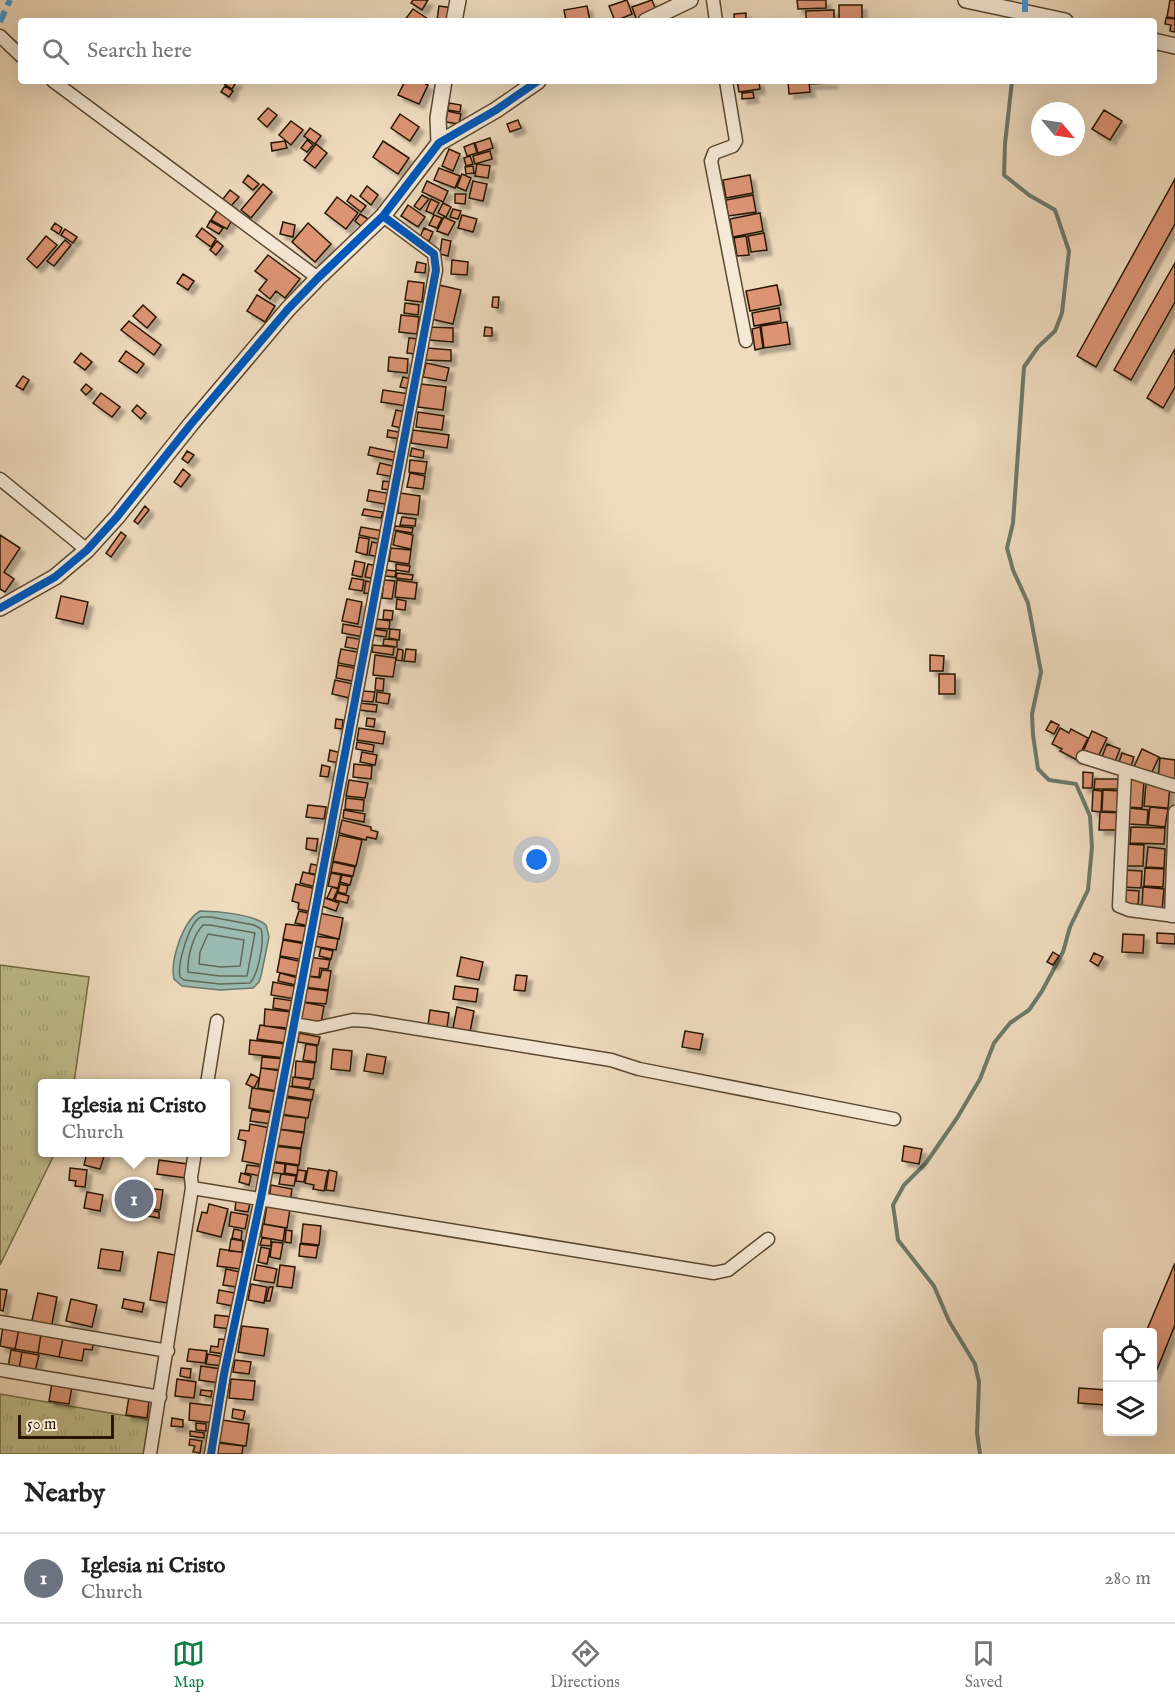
<!DOCTYPE html>
<style>
:root{--surface:#fff;--page:#f6f6f6;--text:#222;--muted:#767676;--line:#e0e0e0;--accent:#0b8043}
body{margin:0;font-family:"IM FELL English",serif;background:var(--page);color:var(--text)}
.controls{position:absolute;right:18px;bottom:18px;display:grid;overflow:hidden;border-radius:6px;box-shadow:0 6px 24px #0002}
.controls button{width:54px;height:54px;display:grid;place-items:center;padding:0;border:0;border-bottom:2px solid var(--line);background:var(--surface);color:var(--text);font:30px sans-serif}
.compass{position:absolute;left:1031px;top:102px;width:54px;height:54px;border-radius:50%;background:var(--surface);box-shadow:0 6px 24px #0002;rotate:119deg}
.scale{position:absolute;left:18px;bottom:15px;width:96px;box-sizing:border-box;padding-left:6px;border:3px solid #281700;border-top:0;font-size:16px;line-height:21px;white-space:nowrap;color:#281700;-webkit-text-stroke:4px #f5e8d5;paint-order:stroke}
.you{position:absolute;left:537px;top:860px;width:21px;height:21px;margin:-15px;border:4px solid #fff;border-radius:50%;background:#1a73e8;box-shadow:0 0 0 9px #1a73e833}
.badge{display:grid;place-items:center;width:39px;height:39px;border-radius:50%;background:var(--accent);color:#fff;font-size:20px;font-weight:700}
.pin{position:absolute;translate:-50% -50%;border:3px solid #fff;box-shadow:0 2px 6px #0006}
.popup{position:absolute;left:38px;top:1079px;width:192px;height:78px;box-sizing:border-box;display:grid;place-content:center;border-radius:6px;background:var(--surface);filter:drop-shadow(0 2px 4px #0005);font-size:20px;white-space:nowrap;color:var(--muted)}
.popup b{font-size:22px;color:var(--text)}
.popup::after{content:'';position:absolute;left:50%;top:100%;margin-left:-12px;border:12px solid transparent;border-top-color:var(--surface)}
.list{margin:0;padding:0;list-style:none}
h2{display:flex;justify-content:space-between;align-items:center;height:78px;margin:0;padding:0 24px;font-size:26px}
h2 small{font-size:20px;font-weight:400;color:var(--muted)}
.list li{display:grid;grid-template-columns:39px 1fr auto;gap:18px;align-items:center;box-sizing:border-box;height:90px;padding:0 24px;border-top:2px solid var(--line)}
.list b{display:block;font-size:22px;white-space:nowrap}
.list p{margin:0;font-size:20px;white-space:nowrap;color:var(--muted)}
.list em{font-size:20px;font-style:normal;color:var(--muted)}
.icon{flex:none;width:33px;height:33px;fill:none;stroke:currentColor;stroke-width:2;stroke-linecap:round;stroke-linejoin:round}
.map{position:relative;flex:none;width:1175px;height:1454px;overflow:hidden}
.search{position:absolute;background:var(--surface);box-shadow:0 6px 24px #0002;left:18px;right:18px;top:18px;height:66px;display:flex;align-items:center;gap:15px;box-sizing:border-box;padding:0 21px;border-radius:6px;color:var(--muted);font-size:22px}
.sheet{height:168px;background:var(--surface)}
nav{display:flex;justify-content:space-around;align-items:center;box-sizing:border-box;height:84px;border-top:2px solid var(--line);background:var(--surface);font-size:16px;color:var(--muted)}
nav a{display:grid;justify-items:center;gap:3px}
nav .on{color:var(--accent)}
.map>svg:first-child{display:block}
</style>
<div class="map">
<svg width="1175" height="1454" viewBox="0 0 1175 1454">
<defs>
<pattern id="grass-tufts" width="24" height="20" patternUnits="userSpaceOnUse" patternTransform="scale(1.5)"><rect width="24" height="20" fill="#c0be8c"/><path d="M3 7l-1-3M5 7V3M7 7l1-3M15 17l-1-3M17 17v-4M19 17l1-3" fill="none" stroke="#a5a377"/></pattern>
<filter id="shadow"><feDropShadow dx="5" dy="5" stdDeviation="1.5" flood-color="#0004"/></filter>
</defs>
<rect width="100%" height="100%" fill="#efdbbe"/>
<filter id="stains"><feTurbulence type="fractalNoise" baseFrequency=".00333" numOctaves="4"/><feColorMatrix values="0 0 0 0 .2 0 0 0 0 .09 0 0 0 0 .02 0 0 0 .5 -.17"/></filter>
<radialGradient id="worn" r=".72"><stop offset=".6" stop-color="#630" stop-opacity="0"/><stop offset="1" stop-color="#630" stop-opacity=".3"/></radialGradient>
<path fill="url(#grass-tufts)" stroke="#746a46" stroke-width="1.5" d="M0,965L89,977L74,1083L42,1084V1152L55,1153L0,1265Z
M0,1394L151,1420L145,1454H0Z"/>
<path fill="#9abbb1" stroke="#6c796a" stroke-width="1.5" d="M200,911C217,911 253,914 266,925L269,937L261,976L259,982L253,988L220,990L182,986L174,979C170,960 183,921 200,911Z"/>
<g fill="none" stroke-linecap="round" stroke-linejoin="round">
<path stroke="#616958" stroke-width="1.5" d="M211,917L254,925L261,929C265,940 258,975 250,983L220,984L184,980L180,977C177,965 189,922 201,917C202,917 210,917 211,917Z
M203,925H210L255,933L247,976H220L188,972C187,958 193,935 203,925Z
M208,934L244,940L240,966L221,967L199,964L200,952Z"/>
<path stroke="#6c796a" stroke-width="4" d="M980,1454L977,1433L979,1382L975,1364L949,1321L934,1286L898,1240L893,1205L904,1185L926,1163L957,1118L980,1079L994,1043L1010,1023L1029,1010L1042,991L1063,952L1070,927L1088,890L1092,847L1090,816L1076,784L1049,780L1038,769L1033,735L1032,714L1041,672L1028,603L1013,570L1007,548L1013,523L1024,367L1038,347L1055,331L1062,313L1069,251L1055,210L1029,195L1004,175L1005,144L1012,81"/>
</g>
<path fill="#dc9475" stroke="#281700" stroke-width="1.5" filter="url(#shadow)" d="M413,0H428L422,10L411,3Z
M627,0L632,14L615,21L609,6Z
M652,0L658,15L637,21L632,7Z
M797,0H826V8L798,9Z
M1170,0H1175V18L1167,17Z
M839,5H862V21H839Z
M439,6L453,8L451,21L437,20Z
M587,6L590,21H566L564,10Z
M413,9L431,21H404Z
M834,10V21H806V11Z
M746,13V21H734V14Z
M1166,18L1175,19V32L1170,31L1171,25L1165,24Z
M224,81H237L232,89L223,83Z
M405,81H420L428,85L419,104L398,95Z
M737,81H759L760,89L739,92Z
M788,81H809L810,92L789,94Z
M810,81H832L833,83L811,84Z
M225,86L233,91L229,97L221,92Z
M753,92L754,98L742,99V93Z
M449,103L461,105L460,112L448,110Z
M268,108L277,115L267,127L258,119Z
M1104,110L1122,121L1110,140L1092,129Z
M447,111L461,114L459,124L446,122Z
M400,114L419,127L410,141L391,128Z
M518,120L521,128L510,132L507,124Z
M291,121L303,130L291,145L279,135Z
M310,128L321,136L315,144L304,136Z
M490,138L493,148L478,153L475,143Z
M307,140L313,145L307,152L301,148Z
M285,141L287,148L272,151L271,143Z
M383,141L409,158L398,174L373,157Z
M474,143L477,153L467,156L464,147Z
M316,144L327,153L315,168L304,160Z
M449,149L460,154L453,171L442,166Z
M490,151L492,159L475,164L473,156Z
M470,156L473,164L466,166L464,158Z
M477,164L490,166L488,178L475,176Z
M473,166L474,173L466,174L465,167Z
M439,168L460,176L455,188L434,180Z
M462,174L471,178L466,191L457,187Z
M248,175L259,184L253,190L243,182Z
M750,175L753,193L726,198L723,180Z
M1175,179V224L1096,367L1077,356Z
M427,181L448,191L443,202L422,192Z
M473,181L487,184L483,201L469,198Z
M263,184L272,192L251,218L241,210Z
M367,186L378,195L371,205L360,196Z
M230,190L239,197L231,206L223,199Z
M455,194H466L465,204L455,203Z
M351,195L366,206L361,212L347,201Z
M422,195L429,199L420,210L414,206Z
M753,195L756,212L728,216L726,200Z
M337,197L358,213L346,229L325,213Z
M431,199L439,203L433,214L426,211Z
M443,203L451,207L446,217L438,213Z
M408,205L425,217L418,227L401,216Z
M218,209L233,218L227,229L211,220Z
M453,209L461,211L458,219L450,217Z
M760,213L763,231L733,237L730,219Z
M360,214L368,219L362,227L355,221Z
M434,215L442,218L437,228L429,225Z
M462,215L477,219L473,232L458,228Z
M444,217L455,222L448,235L437,231Z
M210,221L223,228L219,234L207,227Z
M283,222L295,225L293,237L280,234Z
M55,223L62,228L59,234L51,229Z
M308,223L331,244L315,262L292,242Z
M202,228L216,239L211,247L196,236Z
M424,228L433,232L429,241L420,237Z
M65,229L77,237L73,243L61,235Z
M764,233L767,250L751,252L748,236Z
M46,236L57,245L37,268L27,259Z
M746,236L749,255L737,256L734,238Z
M442,239L451,241L448,256L440,254Z
M65,240L71,245L54,266L47,261Z
M217,241L223,246L216,255L210,250Z
M268,255L300,279L285,298L276,291L270,299L259,290L267,280L255,271Z
M452,260L468,262L467,275L451,274Z
M417,262L426,264L425,273L415,272Z
M1175,263V302L1131,380L1114,370Z
M183,274L194,281L188,290L177,283Z
M408,281L424,283L422,302L405,300Z
M439,285L461,290L453,324L431,319Z
M777,285L781,305L750,311L746,291Z
M257,295L275,306L265,322L247,311Z
M493,297H499L498,308L492,307Z
M405,303L419,305L418,315L404,313Z
M143,305L156,317L147,328L133,316Z
M779,308L781,321L754,326L752,313Z
M401,315L419,317L417,334L399,332Z
M129,321L161,345L154,355L121,330Z
M787,322L790,344L764,348L761,326Z
M429,327L453,328V342L429,340Z
M485,327L492,328V336H484Z
M760,327L763,348L755,350L752,329Z
M409,338L418,339L416,354L407,353Z
M427,348L451,350V361L426,360Z
M1175,349V387L1163,408L1147,398Z
M126,351L144,364L137,373L119,361Z
M81,353L92,362L85,370L74,362Z
M389,357L408,359L407,373L388,371Z
M426,363L449,368L446,381L423,377Z
M23,376L29,380L23,390L16,386Z
M403,377L412,379L410,389L400,387Z
M86,384L92,389L86,395L81,390Z
M421,384L446,387L443,410L418,407Z
M383,390L410,394L407,406L381,402Z
M101,393L120,407L112,417L93,403Z
M137,405L146,413L141,419L132,411Z
M396,410L406,412L402,428L392,426Z
M418,412L444,416L442,430L416,427Z
M388,430L403,433L401,439L387,437Z
M413,430L449,435L447,448L411,443Z
M370,447L399,453L397,461L368,455Z
M412,448L424,451L423,458L410,456Z
M187,451L194,455L188,463L182,459Z
M410,460L427,462L425,474L409,472Z
M380,463L397,467L394,477L377,474Z
M183,469L190,475L181,487L174,482Z
M410,473L425,476L423,489L407,487Z
M383,481L391,482L390,490L382,489Z
M369,490L392,494L390,505L367,501Z
M400,493L420,496L418,515L398,513Z
M145,506L149,510L138,524L134,521Z
M364,509L383,512L381,518L362,515Z
M402,517L416,519L415,526L400,525Z
M395,526L413,528L412,533L394,530Z
M361,527L383,531L382,540L359,535Z
M396,531L413,535L411,549L393,545Z
M121,532L126,536L111,557L106,553Z
M0,535L20,548L4,572L14,579L5,592L0,589Z
M359,537L369,539L367,555L356,552Z
M372,542L382,544L379,557L369,555Z
M391,548L411,550L409,564L389,561Z
M355,561L365,563L362,577L352,575Z
M368,564L378,566L375,579L365,577Z
M396,564L410,566L409,572L396,570Z
M386,570L396,571L395,577L385,576Z
M397,573L413,575L412,580L396,578Z
M352,578L364,580L362,591L349,589Z
M384,580L395,581L392,599L382,598Z
M397,580L417,583L415,599L395,597Z
M366,581L376,583L374,594L364,593Z
M61,596L88,602L83,624L56,618Z
M347,599L362,602L358,624L342,621Z
M397,599L406,601L405,610L396,609Z
M384,610L393,611L392,620L383,619Z
M376,619L390,621L389,629L375,628Z
M343,624L365,628L364,637L342,633Z
M373,629L387,631L386,637L372,635Z
M390,629L400,630L399,640L389,638Z
M347,637L364,640L362,650L345,647Z
M384,639L397,640V647L383,645Z
M373,645L394,647L393,655L372,652Z
M341,649L362,653L360,667L338,663Z
M398,649L403,650L402,661L396,660Z
M406,649L416,650L415,662L404,661Z
M375,655L396,658L393,677L373,675Z
M930,655L944,656L943,671H930Z
M338,665L360,669L358,682L336,678Z
M939,674H955V694H939Z
M376,678L384,679L383,691L375,690Z
M335,680L353,684L350,698L332,694Z
M363,691L375,692L373,702L362,701Z
M377,692L390,694L388,704L376,702Z
M360,703L377,705L376,712L359,710Z
M367,718L375,719L374,727L366,726Z
M336,719L343,720L342,729L335,728Z
M1051,721L1059,725L1054,734L1046,730Z
M359,728L385,732L383,744L357,740Z
M1060,728L1069,733L1071,729L1088,738L1077,760L1060,751L1062,749L1052,744Z
M1092,731L1107,738L1097,759L1083,752Z
M357,742L374,745L373,752L356,749Z
M1107,744L1120,749L1113,767L1100,762Z
M1142,749L1159,757L1150,776L1133,769Z
M330,750L341,753L339,763L328,761Z
M362,752L377,755L375,765L360,762Z
M1122,753L1134,757L1129,772L1117,768Z
M1160,758L1175,760V782L1158,780Z
M354,764L372,766L371,779L353,777Z
M322,765L330,767L328,777L320,776Z
M1083,772L1093,773L1092,788H1083Z
M1095,779H1122V789H1094Z
M1131,779L1144,780L1142,808L1128,807Z
M349,780L368,783L365,798L346,796Z
M1146,784L1170,786L1168,808L1144,806Z
M1093,790L1102,791L1101,812L1092,811Z
M1103,790L1120,791L1119,812L1102,811Z
M346,798L364,800L363,811L345,809Z
M308,805L326,807L324,819L306,817Z
M1150,807L1168,809L1165,827L1148,825Z
M1129,808L1148,810L1147,825L1128,824Z
M344,810L365,814L364,822L343,818Z
M1100,812L1121,813L1120,830H1099Z
M342,820L371,827V830L378,832L376,839L367,837L366,840L339,833Z
M1131,827L1165,828L1164,844L1130,843Z
M339,835L362,840L356,866L333,861Z
M307,838L318,839L316,851L306,849Z
M1123,844L1144,845L1143,866H1123Z
M1148,847L1165,849L1164,868L1146,867Z
M333,862L355,867L353,876L331,872Z
M311,864L321,866L319,875L309,873Z
M1145,868L1164,869L1163,887L1144,886Z
M1124,870L1142,871L1141,888L1123,887Z
M303,872L319,876L316,887L300,883Z
M331,873L341,875L338,888L328,886Z
M342,875L352,877L350,885L340,882Z
M296,884L316,889L312,912L298,909L299,903L292,901Z
M340,884L348,886L346,894L338,892Z
M332,887L338,889L333,900L327,898Z
M1143,887L1164,889L1162,910L1142,908Z
M1126,890L1139,891L1138,907L1125,906Z
M337,893L349,896L347,903L335,900Z
M325,898L339,903L336,911L322,906Z
M299,911L312,914L309,926L295,923Z
M319,913L343,918L339,939L315,933Z
M286,924L310,927L307,943L283,939Z
M1157,933L1175,934V944L1157,943Z
M1123,934L1144,935L1143,953L1122,952Z
M315,936L338,939L336,950L313,946Z
M283,940L306,944L304,960L280,956Z
M321,948L333,951L331,959L319,956Z
M1053,952L1059,956L1053,965L1047,962Z
M1094,953L1103,957L1098,966L1090,961Z
M280,957L303,962L300,977L277,972Z
M309,957L330,960L328,969L320,968L319,977L306,976Z
M461,957L483,962L479,980L457,976Z
M322,970L331,971L328,990L304,987L306,976L320,978Z
M280,973L298,978L296,985L278,981Z
M516,975L527,976L525,991L514,990Z
M273,982L298,987L295,999L271,995Z
M455,986L478,989L476,1002L453,999Z
M304,988L328,991L326,1004L302,1002Z
M274,998L294,1001L292,1011L273,1008Z
M302,1002L324,1006L321,1024L299,1020Z
M457,1007L474,1011L470,1032L453,1028Z
M265,1009L291,1012L289,1028L264,1026Z
M430,1010L449,1013L447,1027L428,1025Z
M260,1025L290,1030L287,1043L257,1039Z
M685,1031L703,1034L700,1050L682,1047Z
M299,1033L320,1037L318,1045L298,1042Z
M250,1040L287,1044L285,1058L249,1054Z
M306,1044L317,1046L316,1062L303,1060Z
M333,1049L352,1051L350,1071L331,1069Z
M367,1054L386,1057L383,1074L364,1071Z
M262,1057L284,1059L283,1070L261,1068Z
M296,1061L315,1063L313,1079L295,1077Z
M261,1068L281,1071L278,1091L258,1088Z
M251,1074L259,1078L254,1088L246,1084Z
M293,1077L311,1080L309,1088L292,1086Z
M287,1086L314,1090L312,1100L286,1096Z
M252,1088L278,1092L275,1112L249,1108Z
M282,1097L311,1101L308,1118L280,1114Z
M252,1110L273,1113L272,1124L250,1121Z
M280,1115L306,1118L304,1132L278,1129Z
M250,1124L270,1128L263,1165L242,1161L246,1141L238,1139L240,1130L249,1131Z
M277,1129L304,1133L301,1148L275,1145Z
M273,1146L301,1149L299,1165L271,1161Z
M904,1146L922,1149L919,1164L902,1161Z
M93,1152L105,1153L100,1169L84,1165L87,1153L93,1155Z
M159,1160L188,1164L186,1178L157,1174Z
M270,1162L285,1164L284,1174L268,1172Z
M286,1164L298,1166L297,1175L285,1173Z
M247,1165L263,1167L261,1176L245,1173Z
M70,1168L87,1170L85,1187L75,1186L76,1181L69,1180Z
M308,1168L328,1171L324,1191L313,1189L314,1185L305,1183Z
M298,1170L306,1171L304,1182L296,1181Z
M329,1170L337,1172L334,1191L326,1190Z
M241,1173L251,1176L249,1185L239,1182Z
M281,1174L296,1176L294,1186L279,1184Z
M271,1185L292,1189L290,1203L269,1199Z
M138,1187L163,1190L160,1210L120,1205L122,1191L137,1193Z
M87,1192L103,1195L100,1211L84,1208Z
M236,1200L250,1203L248,1212L235,1210Z
M209,1204L228,1209L221,1237L197,1231L202,1212L207,1213Z
M267,1205L290,1209L287,1228L264,1224Z
M148,1210L159,1212V1218L148,1216Z
M231,1212L248,1215L245,1229L229,1226Z
M263,1224L285,1228L283,1241L261,1237Z
M303,1224L321,1226L319,1245L301,1243Z
M234,1229L242,1231L241,1240L232,1238Z
M286,1230L292,1231L291,1243L285,1242Z
M262,1238L271,1239V1246L260,1245Z
M231,1239L243,1241L242,1252L229,1251Z
M272,1242L283,1243L280,1259L270,1257Z
M300,1244L318,1246L316,1258L299,1256Z
M261,1247L270,1249L267,1264L258,1262Z
M101,1249L123,1252L120,1271L98,1268Z
M220,1249L247,1253L241,1269L217,1266Z
M158,1252L175,1255L167,1303L150,1300Z
M1175,1263V1325L1154,1377L1152,1332H1146Z
M257,1265L277,1269L274,1283L254,1280Z
M280,1265L295,1267L292,1288L277,1286Z
M226,1269L240,1272L237,1287L223,1285Z
M251,1284L267,1287L264,1303L248,1300Z
M269,1287H273L270,1301H266Z
M0,1289L7,1290L3,1311L0,1310Z
M219,1290L235,1293L233,1306L217,1303Z
M38,1293L57,1297L51,1329L31,1325Z
M71,1299L97,1305L92,1327L66,1321Z
M124,1299L144,1303L142,1312L122,1308Z
M215,1315L233,1317L231,1329L214,1327Z
M3,1326L19,1329L15,1349L0,1346Z
M242,1326L268,1329L264,1356L238,1352Z
M19,1329L41,1334L38,1353L15,1349Z
M41,1334L63,1338L59,1357L38,1353Z
M63,1338L94,1342L92,1350L84,1349L82,1361L59,1357Z
M219,1339L228,1340L226,1354L210,1352L211,1346L218,1347Z
M189,1349L207,1351L205,1363L187,1361Z
M11,1350L22,1352L19,1369L8,1367Z
M22,1352L39,1355L35,1372L19,1369Z
M208,1354L224,1357L223,1366L206,1364Z
M235,1360L251,1362L249,1374L233,1372Z
M201,1366L221,1369L219,1383L199,1380Z
M181,1368L191,1369L190,1378L180,1376Z
M177,1379L196,1382L194,1398L175,1396Z
M231,1379L255,1381L253,1400L229,1398Z
M52,1383L72,1387L69,1404L49,1401Z
M1079,1388L1107,1390L1106,1405L1078,1403Z
M201,1390L212,1391L211,1397L200,1395Z
M129,1397L149,1401L147,1418L126,1415Z
M190,1403L215,1406L213,1423L189,1420Z
M233,1409L245,1411L243,1420L232,1418Z
M172,1418L183,1420V1427L171,1426Z
M222,1420L249,1424L246,1446L218,1442Z
M196,1423L206,1424V1431L196,1430Z
M190,1431L204,1433V1438L190,1436Z
M190,1439L202,1441L200,1453L193,1452L195,1446L189,1445Z
M219,1443L243,1446L242,1454H217Z"/>
<g fill="none" stroke-linecap="round" stroke-linejoin="round">
<g stroke="#5a4830" stroke-width="15">
<path id="minor" d="M713,0L716,21
M0,36L21,56
M53,81L318,278
M726,81L736,141L733,146L714,153L711,161L746,341
M0,479L87,550
M1083,757L1175,786
M1125,772L1119,906L1129,910L1175,916
M1171,916L1175,812
M294,1024L317,1028L353,1020L369,1021L611,1060L639,1069L894,1119
M207,1084L217,1021
M192,1188L191,1177L195,1152
M0,1322L168,1351
M0,1370L160,1397
M150,1454L192,1188L714,1273L728,1270L768,1239
M211,1454L224,1374L261,1198L294,1024L436,270L434,254L383,216"/>
</g>
<g stroke="#5a4830" stroke-width="18">
<path id="tertiary" d="M966,0L1065,21
M454,21L458,0
M646,21L690,0
M1154,41L1175,46
M439,143L438,118L444,81
M0,608L55,577L87,550L117,517L191,424L288,309L318,278L383,216L439,143L496,110L538,81"/>
</g>
<use href="#minor" stroke="#f5e8d5" stroke-width="12"/>
<use href="#tertiary" stroke="#f5e8d5" stroke-width="15"/>
<path stroke="#3d9adc" stroke-width="6" stroke-dasharray="12 6" stroke-linecap="butt" d="M1025,12V0
M0,22L10,0"/>
<g stroke="#f5e8d5" stroke-width="11">
<path id="cycleway" d="M0,608L55,577L87,550L117,517L191,424L288,309L318,278L383,216L439,143L496,110L538,81
M211,1454L224,1374L261,1198L294,1024L436,270L434,254L383,216"/>
</g>
<use href="#cycleway" stroke="#0057b8" stroke-width="8"/>
</g>
<rect width="100%" height="100%" filter="url(#stains)"/>
<rect width="100%" height="100%" fill="url(#worn)"/>
</svg>
<div class="controls">
<button><svg class="icon" aria-label="locate" viewBox="0 0 24 24"><circle cx="12" cy="12" r="6"/><path d="M12 2v4M12 18v4M2 12h4M18 12h4"/></svg></button>
<button><svg class="icon" aria-label="layers" viewBox="0 0 24 24"><path d="M12 4l9 5-9 5-9-5zM3 14l9 5 9-5"/></svg></button>
</div>
<svg class="compass" viewBox="-18 -18 36 36"><path d="M0-13l5 13h-10z" fill="#e53935"/><path d="M0 13l5-13h-10z" fill="#767676"/></svg>
<div class="scale">50 m</div>
<div class="you"></div>
<div class="pin badge" style="left:134px;top:1199px;background:#6b7280">1</div>
<div class="popup"><b>Iglesia ni Cristo</b>Church</div>
<div class="search"><svg class="icon" aria-label="search" viewBox="0 0 24 24"><circle cx="10" cy="10" r="6"/><path d="M15 15l6 6"/></svg>Search here</div>
</div>
<section class="sheet">
<h2>Nearby<small></small></h2>
<ul class="list">
<li><span class="badge" style="background:#6b7280">1</span><div><b>Iglesia ni Cristo</b><p>Church</p></div><em>280 m</em></li>
</ul>
</section>
<nav>
<a class="on"><svg class="icon" aria-label="map" viewBox="0 0 24 24"><path d="M3 6l6-2 6 2 6-2v14l-6 2-6-2-6 2zM9 4v14M15 6v14"/></svg>Map</a>
<a><svg class="icon" aria-label="directions" viewBox="0 0 24 24"><path d="M12 3l9 9-9 9-9-9zM9 14v-3h6M13 9l2 2-2 2"/></svg>Directions</a>
<a><svg class="icon" aria-label="saved" viewBox="0 0 24 24"><path d="M7 4h10v16l-5-4-5 4z"/></svg>Saved</a>
</nav>
